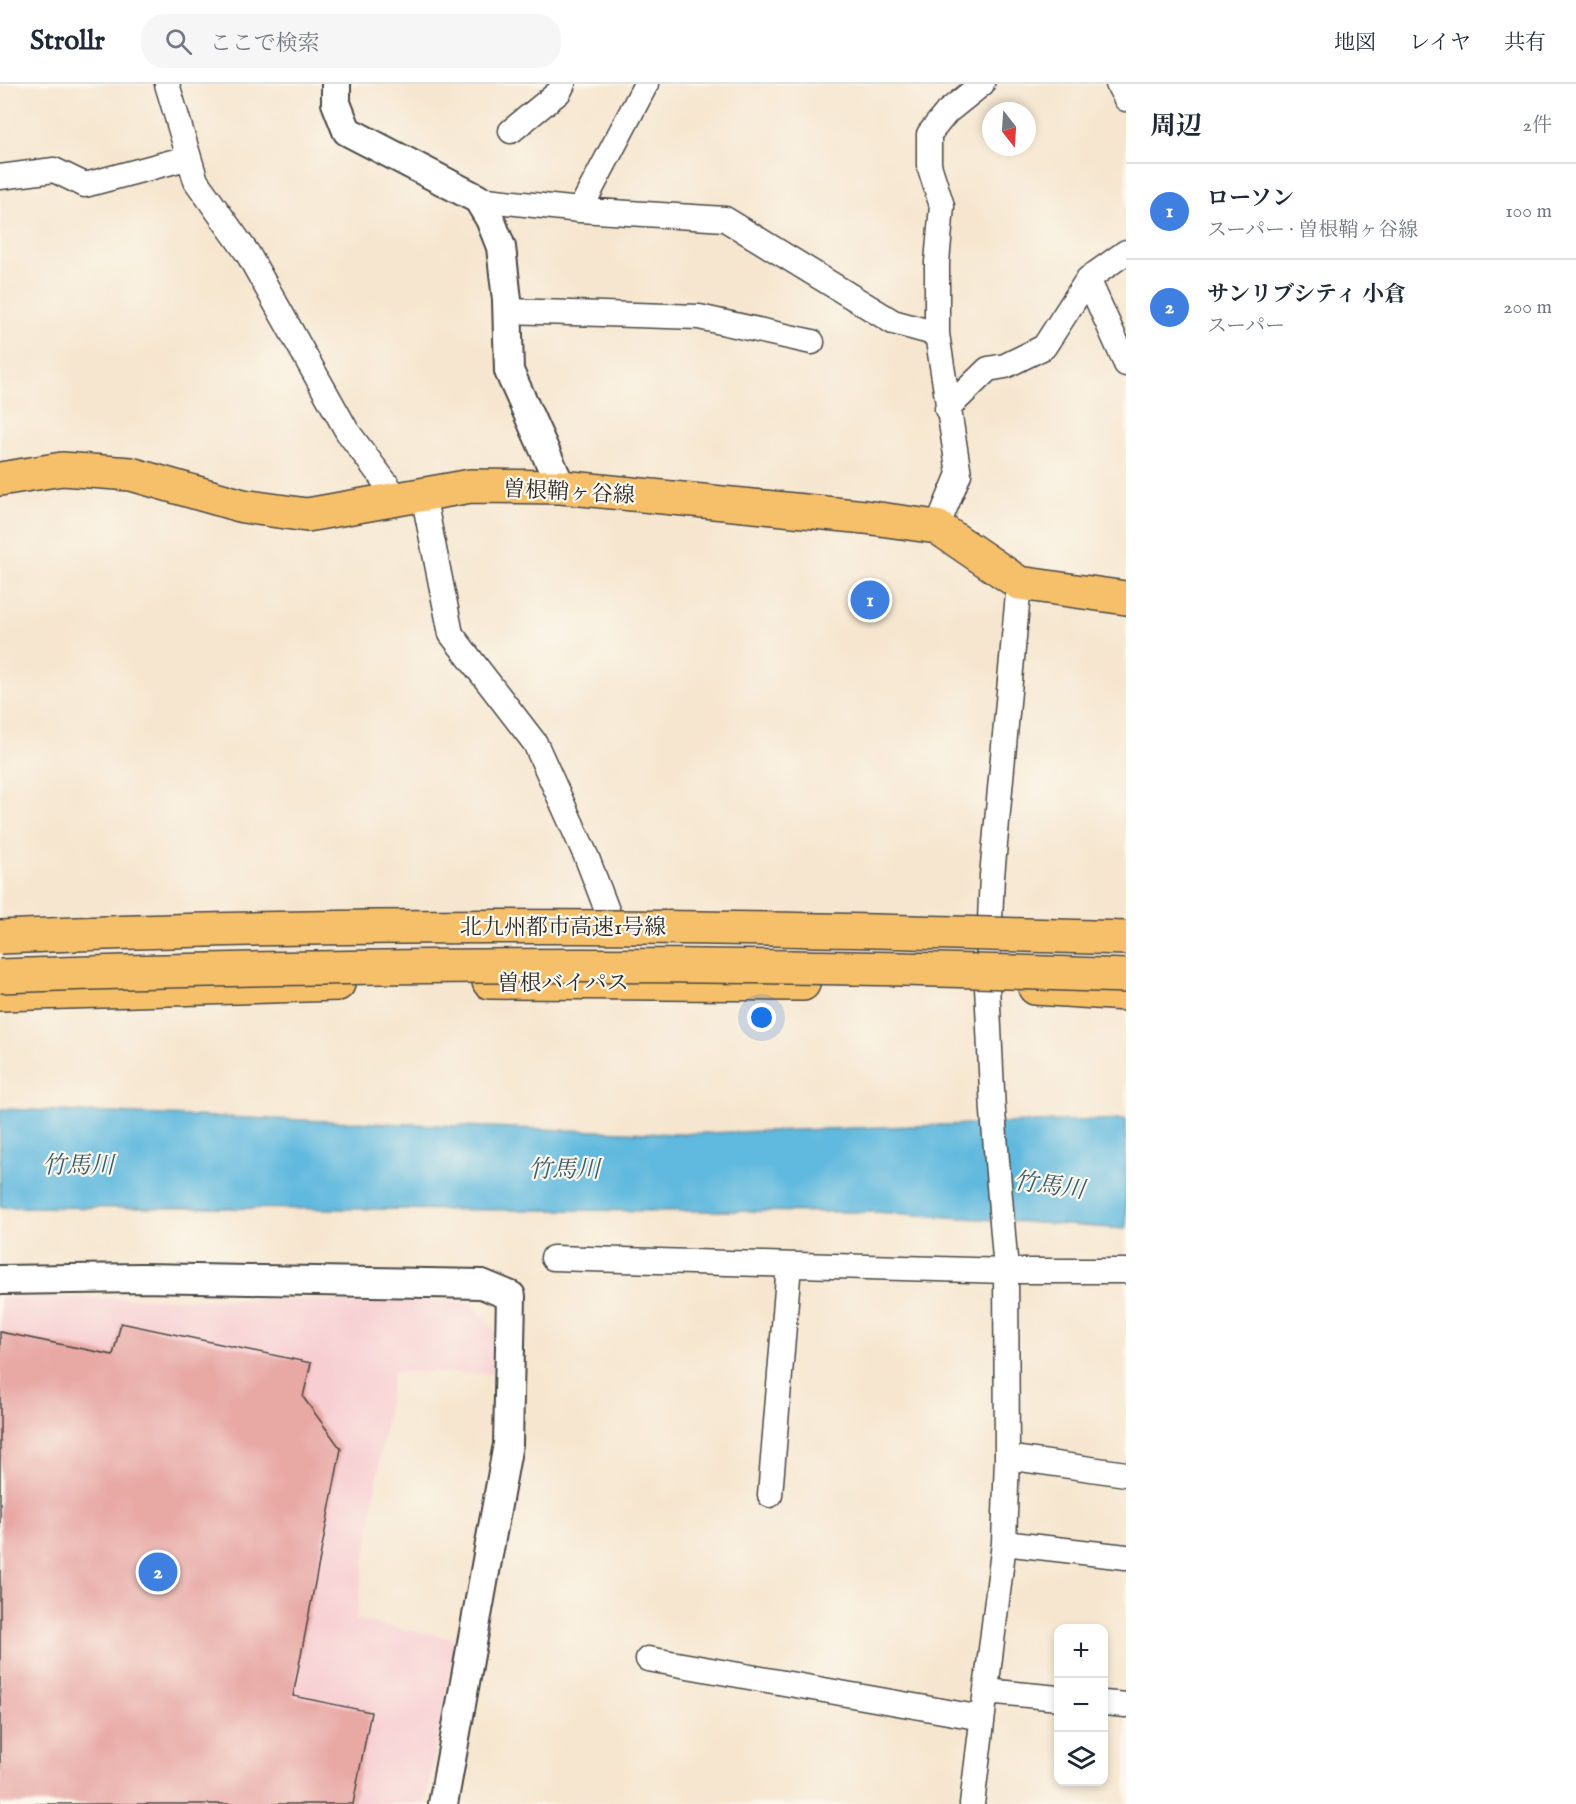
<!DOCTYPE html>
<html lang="ja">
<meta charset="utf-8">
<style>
:root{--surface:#fff;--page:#f6f6f7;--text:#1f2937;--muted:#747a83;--line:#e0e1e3;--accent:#c8321e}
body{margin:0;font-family:"IM FELL English","Noto Serif JP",serif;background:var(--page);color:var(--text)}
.controls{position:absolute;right:18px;bottom:18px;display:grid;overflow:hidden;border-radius:12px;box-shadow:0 3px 9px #0003}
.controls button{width:54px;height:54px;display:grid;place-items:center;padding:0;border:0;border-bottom:2px solid var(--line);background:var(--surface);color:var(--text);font:30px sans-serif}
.compass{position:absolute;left:982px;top:18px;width:54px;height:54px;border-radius:50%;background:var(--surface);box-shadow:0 3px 9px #0003;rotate:163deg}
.you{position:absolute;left:762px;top:934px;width:21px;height:21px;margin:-15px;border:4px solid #fff;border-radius:50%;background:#1a73e8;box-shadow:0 0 0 9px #1a73e833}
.badge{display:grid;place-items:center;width:39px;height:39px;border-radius:50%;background:var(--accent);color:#fff;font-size:20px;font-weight:700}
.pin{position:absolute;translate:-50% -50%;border:3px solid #fff;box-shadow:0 2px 6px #0006}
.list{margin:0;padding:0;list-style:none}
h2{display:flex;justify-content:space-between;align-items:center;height:78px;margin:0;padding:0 24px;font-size:26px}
h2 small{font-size:20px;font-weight:400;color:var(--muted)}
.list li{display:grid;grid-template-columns:39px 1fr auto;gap:18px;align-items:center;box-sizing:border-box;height:96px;padding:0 24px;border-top:2px solid var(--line)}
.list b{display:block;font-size:22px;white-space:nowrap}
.list p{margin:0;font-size:20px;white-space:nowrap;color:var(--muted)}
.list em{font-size:20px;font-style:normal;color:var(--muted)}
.icon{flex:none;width:33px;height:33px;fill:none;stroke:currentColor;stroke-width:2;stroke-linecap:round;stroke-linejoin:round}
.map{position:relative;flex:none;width:1126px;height:1720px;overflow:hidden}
header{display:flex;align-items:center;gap:36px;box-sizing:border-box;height:84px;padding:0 30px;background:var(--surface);border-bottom:2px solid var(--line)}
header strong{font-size:28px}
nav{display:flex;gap:33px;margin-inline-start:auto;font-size:21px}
.search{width:420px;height:54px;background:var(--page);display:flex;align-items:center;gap:15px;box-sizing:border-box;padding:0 21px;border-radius:24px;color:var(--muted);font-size:22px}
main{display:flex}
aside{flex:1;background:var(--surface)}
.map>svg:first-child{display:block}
</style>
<header>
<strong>Strollr</strong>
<div class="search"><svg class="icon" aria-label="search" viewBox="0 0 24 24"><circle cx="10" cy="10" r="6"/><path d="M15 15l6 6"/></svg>ここで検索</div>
<nav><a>地図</a><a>レイヤ</a><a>共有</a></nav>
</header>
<main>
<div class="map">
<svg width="1126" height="1720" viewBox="0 0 1126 1720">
<rect width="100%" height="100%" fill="#fbf7ec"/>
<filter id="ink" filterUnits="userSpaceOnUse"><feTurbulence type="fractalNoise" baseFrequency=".0167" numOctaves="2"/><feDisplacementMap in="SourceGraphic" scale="12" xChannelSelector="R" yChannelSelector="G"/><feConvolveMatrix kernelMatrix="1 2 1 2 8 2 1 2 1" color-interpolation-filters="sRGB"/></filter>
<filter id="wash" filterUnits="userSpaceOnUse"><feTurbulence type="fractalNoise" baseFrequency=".008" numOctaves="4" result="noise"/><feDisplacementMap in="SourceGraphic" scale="24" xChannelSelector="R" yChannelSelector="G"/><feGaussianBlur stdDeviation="1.35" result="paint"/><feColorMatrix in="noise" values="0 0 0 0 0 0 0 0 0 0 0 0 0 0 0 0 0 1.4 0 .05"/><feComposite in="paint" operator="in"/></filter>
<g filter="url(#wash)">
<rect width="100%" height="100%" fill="#f6e6cf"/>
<path fill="#f7cfd2" d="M0,1213L470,1218L499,1251L494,1290L393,1288L356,1536L456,1555L425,1720H0Z"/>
<path fill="#61b9de" stroke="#467284" stroke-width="1.5" d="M0,1025L676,1050L1126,1035V1145L876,1128L0,1123Z"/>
<g id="blocks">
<path fill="#e8a9a5" d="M121,1239L311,1279L303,1313L341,1365L293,1612L371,1628L353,1720H0V1248L113,1271Z"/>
</g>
</g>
<g filter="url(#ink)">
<use href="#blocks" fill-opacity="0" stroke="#494744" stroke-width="1.5"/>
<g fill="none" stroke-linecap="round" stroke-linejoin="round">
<g stroke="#494744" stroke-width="27">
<path id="minor" d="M167,0L196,97L248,170L347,347L397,414
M1118,0L1126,15
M511,47L559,8L563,0
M0,93L54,86L85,101L187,74
M478,115L580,126L646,0
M580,126L725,135L893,238L937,250
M1088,195L1126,280
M507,227L699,233L812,258
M947,325L988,285L1005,282L1044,263L1088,195L1126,168
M423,410L451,550L535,659L587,774L608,829
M937,443L959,390L937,250V178L942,122L929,81V50L947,28L982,0
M553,1174L1006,1187H1126
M1007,1373L1126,1390
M770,1411L789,1181
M1004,1459L1126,1473
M648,1575L982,1634
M986,1607L1058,1614
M1104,1619L1126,1621
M972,1720L1004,1459L1007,1373L1006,1187L993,1028L987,902L992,792L1019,499"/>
</g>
<g stroke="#494744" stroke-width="32">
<path id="tertiary" d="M336,0V19L347,47L478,115L490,135L501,163L507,216L509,287L561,403
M0,1196L142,1194L482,1200L511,1212L508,1360L443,1720"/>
</g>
<g stroke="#494744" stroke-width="36">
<path id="primary" d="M0,395L62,385L131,390L243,422L307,431L471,402L561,403L865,433L937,443L1019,499L1126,514"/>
</g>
<g stroke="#494744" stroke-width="36">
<path id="trunk" d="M489,898L803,900
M1035,904L1126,910
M0,910L338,900"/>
</g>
<use href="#minor" stroke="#fff" stroke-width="24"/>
<use href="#tertiary" stroke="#fff" stroke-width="28"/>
<use href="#primary" stroke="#f6c06b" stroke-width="33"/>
<use href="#trunk" stroke="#f6c06b" stroke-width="33"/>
<g stroke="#494744" stroke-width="36" stroke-linecap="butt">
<path id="motorway-bridge" d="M0,853C375,836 751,842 1126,854
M0,892C375,879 751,877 1126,892"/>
</g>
<use href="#motorway-bridge" stroke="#f6c06b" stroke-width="33"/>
</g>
</g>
<g text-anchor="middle" stroke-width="4.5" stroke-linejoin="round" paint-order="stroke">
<g font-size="22" fill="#2b2b2b" stroke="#fbf7ec">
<text transform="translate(569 407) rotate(3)" y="8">曽根鞘ヶ谷線</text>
<text x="563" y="850">北九州都市高速1号線</text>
<text x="563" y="906">曽根バイパス</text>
</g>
<g font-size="24" font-style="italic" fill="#3e5d6a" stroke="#fbf7ec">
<text x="78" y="1089">竹馬川</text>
<text x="564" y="1093">竹馬川</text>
<text transform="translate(1049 1101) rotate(8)" y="8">竹馬川</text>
</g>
</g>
</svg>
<div class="controls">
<button>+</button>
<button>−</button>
<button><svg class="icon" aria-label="layers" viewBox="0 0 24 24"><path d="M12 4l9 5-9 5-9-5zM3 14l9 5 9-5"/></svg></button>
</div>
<svg class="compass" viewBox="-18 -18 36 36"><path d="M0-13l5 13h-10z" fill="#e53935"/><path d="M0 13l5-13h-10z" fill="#747a83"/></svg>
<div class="you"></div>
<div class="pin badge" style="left:870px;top:516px;background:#3f7fe0">1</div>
<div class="pin badge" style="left:158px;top:1488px;background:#3f7fe0">2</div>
</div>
<aside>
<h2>周辺<small>2件</small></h2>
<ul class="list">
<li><span class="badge" style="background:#3f7fe0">1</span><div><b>ローソン</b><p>スーパー · 曽根鞘ヶ谷線</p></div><em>100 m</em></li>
<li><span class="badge" style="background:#3f7fe0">2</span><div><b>サンリブシティ 小倉</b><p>スーパー</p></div><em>200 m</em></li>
</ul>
</aside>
</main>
